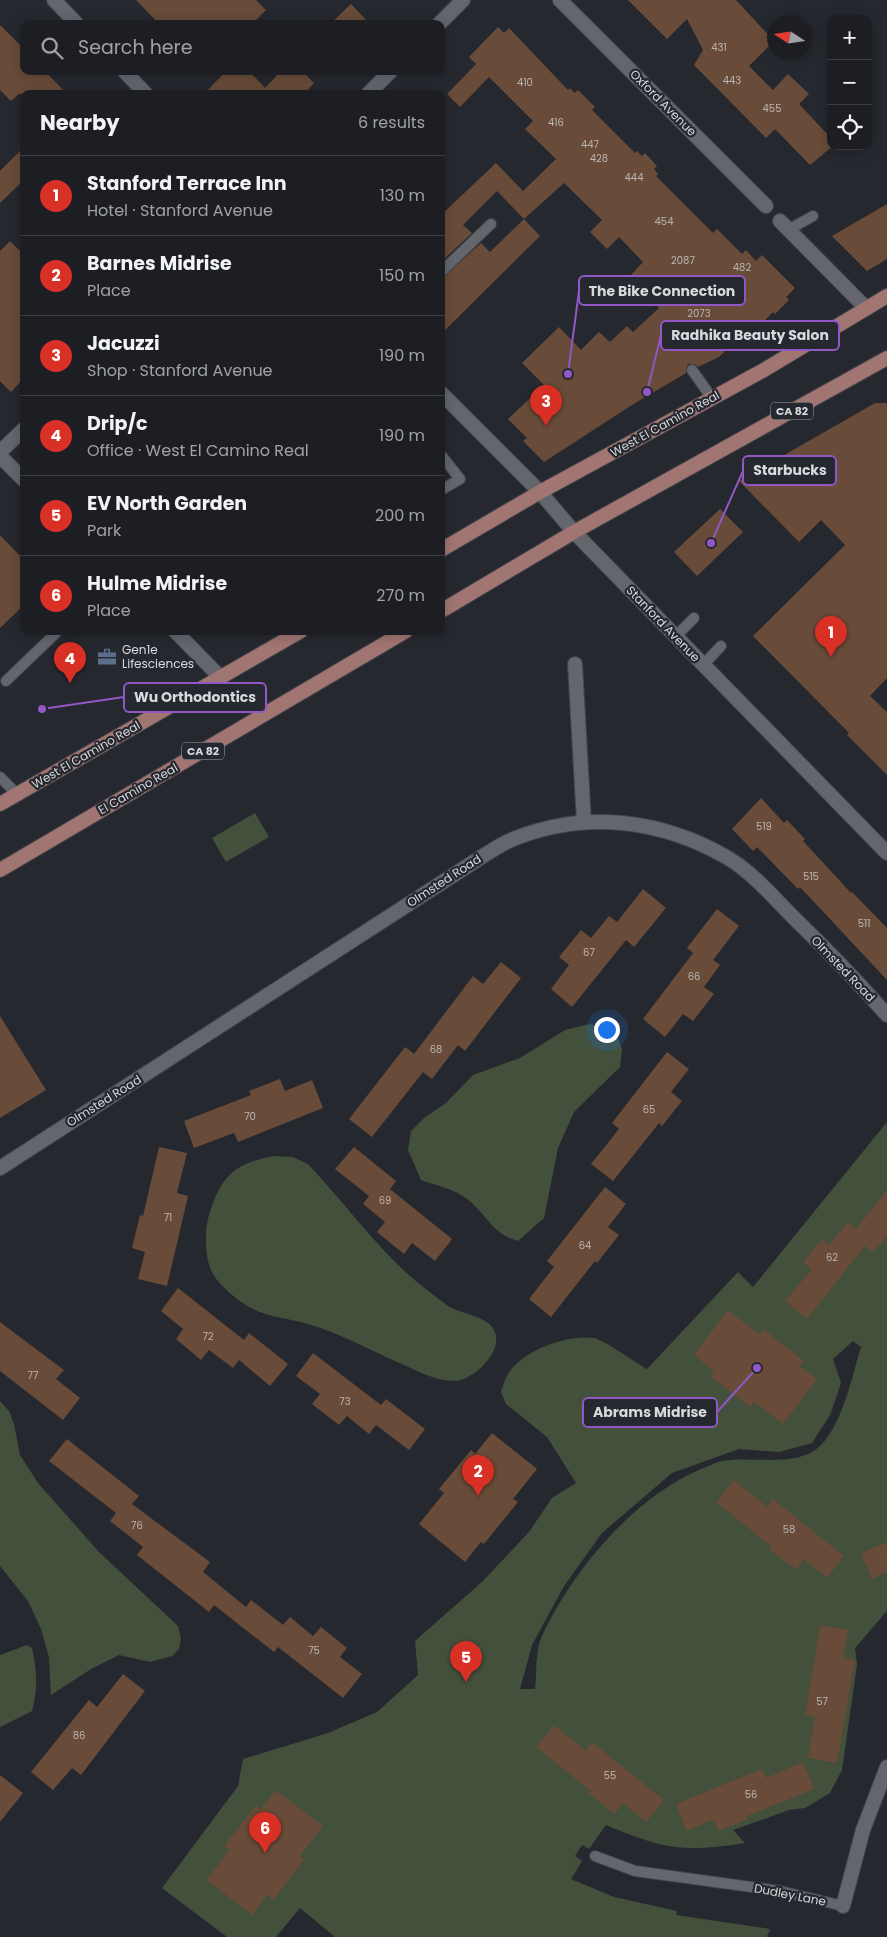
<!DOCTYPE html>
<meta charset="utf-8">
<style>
:root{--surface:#1c1e23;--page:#25272b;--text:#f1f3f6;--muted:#a0a2a6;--line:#3a3c41;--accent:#d93025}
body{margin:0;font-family:Poppins,sans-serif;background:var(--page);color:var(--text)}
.controls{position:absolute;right:15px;top:15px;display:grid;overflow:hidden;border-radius:10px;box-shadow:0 2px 12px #0003}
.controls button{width:45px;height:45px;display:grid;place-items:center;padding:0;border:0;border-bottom:1px solid var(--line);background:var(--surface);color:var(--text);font:25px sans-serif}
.compass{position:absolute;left:767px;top:15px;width:45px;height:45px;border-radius:50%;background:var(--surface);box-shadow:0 2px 12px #0003;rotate:282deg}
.you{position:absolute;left:606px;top:1029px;width:18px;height:18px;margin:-12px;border:4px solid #fff;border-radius:50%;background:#1a73e8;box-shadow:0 0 0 8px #1a73e833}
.badge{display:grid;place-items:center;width:32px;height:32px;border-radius:50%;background:var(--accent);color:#fff;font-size:16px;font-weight:700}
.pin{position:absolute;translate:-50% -41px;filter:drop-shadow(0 1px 2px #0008)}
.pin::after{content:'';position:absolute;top:26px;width:18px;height:15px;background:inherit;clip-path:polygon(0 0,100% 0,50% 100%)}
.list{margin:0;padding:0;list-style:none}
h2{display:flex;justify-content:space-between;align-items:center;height:65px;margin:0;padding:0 20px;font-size:21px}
h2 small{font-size:16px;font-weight:400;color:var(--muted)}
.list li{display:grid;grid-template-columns:32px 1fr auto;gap:15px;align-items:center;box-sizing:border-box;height:80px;padding:0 20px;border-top:1px solid var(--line)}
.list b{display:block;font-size:19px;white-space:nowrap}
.list p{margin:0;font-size:16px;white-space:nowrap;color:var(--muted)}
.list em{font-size:16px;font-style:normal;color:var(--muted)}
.icon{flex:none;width:28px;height:28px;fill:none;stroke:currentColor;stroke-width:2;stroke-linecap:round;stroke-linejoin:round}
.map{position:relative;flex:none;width:887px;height:1937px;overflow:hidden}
.search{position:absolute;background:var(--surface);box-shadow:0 2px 12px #0003;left:20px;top:20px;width:425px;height:55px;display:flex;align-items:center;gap:12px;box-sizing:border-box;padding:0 18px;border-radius:10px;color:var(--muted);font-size:19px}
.panel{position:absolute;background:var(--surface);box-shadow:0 2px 12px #0003;left:20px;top:90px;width:425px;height:545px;border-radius:10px}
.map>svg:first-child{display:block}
</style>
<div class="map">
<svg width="887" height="1937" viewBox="0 0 887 1937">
<rect width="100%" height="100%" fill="#26282f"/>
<path fill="#43503c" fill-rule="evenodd" d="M255,813L269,837L226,862L212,838Z
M590,1024L607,1029L618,1038L622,1049L620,1067L574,1112L558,1148L544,1218L518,1241C490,1234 485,1209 461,1195C450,1188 434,1185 421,1180L408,1150L411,1131L424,1118L446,1103L473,1075L520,1058L565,1030Z
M887,1122V1611L855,1648L857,1665L842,1770L830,1793L805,1808L789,1810L733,1830L745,1843C683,1853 663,1849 606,1825L589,1849L582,1845L575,1856L582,1861L571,1879L614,1897L677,1911L676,1915L770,1929L767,1937H335L300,1908L276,1937H227L162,1888L238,1786L243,1759L328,1733L377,1712L418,1675L415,1641L483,1581L529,1532L552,1498L576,1483L547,1437L506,1404L501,1392C503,1386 505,1379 508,1374C523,1350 567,1334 594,1338C604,1340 636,1363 647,1369L738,1272L753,1287ZM853,1341L861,1347C852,1376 840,1437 812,1452C786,1466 751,1456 722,1461C715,1462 708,1467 701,1469C633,1498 573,1570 542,1636C535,1650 537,1673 535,1689H520L532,1645L564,1586L602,1533L672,1473L739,1449L779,1452L812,1443L830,1415L841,1383L833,1359Z
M273,1156L293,1157L308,1164C348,1206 381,1255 427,1290C434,1295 441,1301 448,1306C461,1314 487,1316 494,1330C505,1350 474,1380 455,1381C436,1381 419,1372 402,1364C371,1351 340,1333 308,1324C288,1318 264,1317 246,1305C235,1298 220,1286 213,1274C204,1259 204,1228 210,1212C222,1175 235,1164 273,1156Z
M0,1401L9,1411L14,1424L20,1455L38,1483L99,1552L178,1626L181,1638L179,1649L172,1656L150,1662L119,1655L91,1669L51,1695L49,1657L41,1629L28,1601L0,1566Z
M27,1645L32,1648C37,1669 38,1690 32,1711L0,1727V1655Z"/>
<path fill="#684b38" d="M136,0H256L266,10L252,24H159Z
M628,0H736L774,41L749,66L773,90L788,74L809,94L799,104L831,138V146H833L810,165L775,129L766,138L694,65L703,50L687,19L667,39Z
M351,4L370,24H330Z
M0,25L24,49V71H45L67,94H19L11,101L0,90Z
M498,27L504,33L509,28L568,90L570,88L575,93L578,90L595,107L592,110L635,153L637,151L642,156L645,153L657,166L654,169L658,174L656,176L713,233L717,229L742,254L746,250L756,261L762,255L795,288L786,297L789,300L775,314L773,312L755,330L753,328L746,334L744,332L719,357L698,367L694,364H688L686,368V373L632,405L544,462L523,441L527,438L508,419L544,385L522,363L559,327L581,350L599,332L610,342L627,326L633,332L659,308L629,277L643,262L619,237L607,249L590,232L602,220L564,183L524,219L497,191L463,225L472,233L441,262V215L496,163L523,191L556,159L525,129L533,121L489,77L460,107L447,94L476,64L469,57Z
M226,71H249L265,88L281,71H302L314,83L304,94H204Z
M24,147V180L0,203V171Z
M887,204V259L867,271L832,236Z
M524,219L540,236L441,334V279L481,243L490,252Z
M10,241L24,255V378L11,392L0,381V251Z
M875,403H887V678L870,696L887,712V775L847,735L849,733L753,636L845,545L821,520L799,542L739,481Z
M720,509L743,532L697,576L674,552Z
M0,535L24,560V605L0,628Z
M761,798L784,823L787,820L805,839L803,841L851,893L852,892L887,928V980L800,887L798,889L757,847L753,851L732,829Z
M643,889L666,908L634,947L626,940L572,1007L551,989L569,965L559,957L581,930L591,938L609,916L617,922Z
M717,909L739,926L713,960L720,965L704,987L714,994L693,1021L683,1014L665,1037L643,1019L693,953L687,948Z
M501,962L521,978L465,1051L458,1045L432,1079L423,1072L372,1137L349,1119L405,1047L414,1054L473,976L483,984Z
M0,1016L46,1090L0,1118Z
M667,1052L689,1069L671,1092L682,1101L662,1126L659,1123L613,1181L591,1164L619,1129L612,1123Z
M280,1079L285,1091L312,1080L323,1108L238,1142L234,1133L194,1148L184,1121L251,1095L249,1091Z
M159,1147L187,1153L177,1193L188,1196L167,1286L138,1279L145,1252L132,1248L140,1215L143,1216Z
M354,1147L396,1181L390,1189L452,1239L435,1261L412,1243L404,1254L377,1232L385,1222L363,1204L369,1196L335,1169Z
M605,1187L626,1204L608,1227L619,1235L597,1263L595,1261L551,1317L529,1299L554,1267L547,1261Z
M887,1190V1236L873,1252L865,1246L807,1319L785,1301L812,1269L803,1262L822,1239L829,1245L848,1222L856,1229Z
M178,1288L244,1340L249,1333L288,1364L270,1386L239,1360L233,1368L209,1350L201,1360L176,1339L183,1329L161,1311Z
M728,1310L759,1334L763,1329L804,1361L800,1366L817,1379L783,1424L754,1402L750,1407L710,1376L714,1371L694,1355Z
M0,1322L64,1370L56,1379L80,1398L63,1420L0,1371Z
M313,1353L381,1405L386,1399L425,1429L409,1450L376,1425L369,1434L347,1416L339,1425L312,1404L320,1394L296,1376Z
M492,1433L537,1469L513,1499L518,1502L484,1544L481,1542L465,1562L419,1524L444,1493L439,1489L471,1450L475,1454Z
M67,1439L139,1496L132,1504L210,1562L203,1572L246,1607L251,1600L283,1625L290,1617L313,1636L321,1627L347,1648L340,1657L362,1674L343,1698L278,1647L274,1652L214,1605L209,1612L137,1555L143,1547L110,1521L116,1513L49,1461Z
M734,1480L767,1507L773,1499L844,1556L827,1578L804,1559L796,1570L770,1550L772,1547L716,1502Z
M887,1542V1572L872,1579L861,1553Z
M820,1625L848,1630L843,1658L855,1660L837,1763L808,1758L815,1717L805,1715Z
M123,1674L145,1691L81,1775L72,1768L53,1790L31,1772L89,1700L97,1707Z
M554,1725L586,1751L592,1742L664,1800L646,1822L623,1803L614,1814L589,1793L591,1791L536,1747Z
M803,1762L814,1789L747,1816L748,1819L718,1831L714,1819L686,1831L676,1804L762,1769L766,1778Z
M0,1775L23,1793L0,1822Z
M276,1790L323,1826L300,1856L304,1860L273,1900L267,1895L252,1915L207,1880L229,1850L224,1846L256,1805L261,1809Z"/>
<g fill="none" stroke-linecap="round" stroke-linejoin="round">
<g stroke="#43454a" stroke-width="12">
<path id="service" d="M788,230L813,216
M441,272L491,224
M692,370L712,398
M441,455L460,479L441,490
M675,637L694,618
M703,665L721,646
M6,681L58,631
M0,777L17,794
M595,1856L635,1871L780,1891L843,1906"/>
</g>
<g stroke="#43454a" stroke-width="16">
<path id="minor" d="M54,0L77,24
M560,0L766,206
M439,24L463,0
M124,71L146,94
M368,94L391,71
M780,221L866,308
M441,393L540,492
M0,452L24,429
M0,456L24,480
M175,631L221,678
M575,664L584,822
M0,1168L483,856C493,850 504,842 516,838C587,810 663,820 728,858C753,873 774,898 795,919C827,950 858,982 887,1015
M843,1906L863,1830L887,1767"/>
</g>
<g stroke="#43454a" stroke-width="16">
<path id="tertiary" d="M540,492L574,532L887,853"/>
</g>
<g stroke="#43454a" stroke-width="16">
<path id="primary" d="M441,550L540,492L764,370L887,296
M441,611L574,532L887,358
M0,804L301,631
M0,870L406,631"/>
</g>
<use href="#service" stroke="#64666e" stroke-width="10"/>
<use href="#minor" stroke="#64666e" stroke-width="14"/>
<use href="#tertiary" stroke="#64666e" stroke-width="14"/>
<use href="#primary" stroke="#a17572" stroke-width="14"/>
</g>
<defs>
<g id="office-bare" transform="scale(1.5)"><path d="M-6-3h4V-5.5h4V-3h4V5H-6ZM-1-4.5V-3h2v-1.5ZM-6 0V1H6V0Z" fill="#5c6f8a" stroke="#26282f" stroke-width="2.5" paint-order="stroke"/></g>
</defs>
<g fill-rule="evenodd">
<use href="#office-bare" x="107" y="657"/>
</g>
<g text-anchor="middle" stroke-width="4.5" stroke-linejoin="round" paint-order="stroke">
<g font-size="10" fill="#bbb6b4">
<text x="719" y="51">431</text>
<text x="732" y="84">443</text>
<text x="525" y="86">410</text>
<text x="772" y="112">455</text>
<text x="556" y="126">416</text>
<text x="590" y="148">447</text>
<text x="599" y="162">428</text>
<text x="634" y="181">444</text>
<text x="664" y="225">454</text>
<text x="683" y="264">2087</text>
<text x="742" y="271">482</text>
<text x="699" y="317">2073</text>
<text x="764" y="830">519</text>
<text x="811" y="880">515</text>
<text x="864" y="927">511</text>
<text x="589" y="956">67</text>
<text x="694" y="980">66</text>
<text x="436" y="1053">68</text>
<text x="649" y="1113">65</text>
<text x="250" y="1120">70</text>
<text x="385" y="1204">69</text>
<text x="168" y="1221">71</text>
<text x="585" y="1249">64</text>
<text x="832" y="1261">62</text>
<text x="208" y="1340">72</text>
<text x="33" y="1379">77</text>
<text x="345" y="1405">73</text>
<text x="137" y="1529">76</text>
<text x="789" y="1533">58</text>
<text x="314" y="1654">75</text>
<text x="822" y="1705">57</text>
<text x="79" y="1739">86</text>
<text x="610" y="1779">55</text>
<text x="751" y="1798">56</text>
</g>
<g fill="#26282f" stroke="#a2a4a9" stroke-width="1">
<rect x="771" y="402.5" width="42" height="17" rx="4"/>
<rect x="182" y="742.5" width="42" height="17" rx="4"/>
</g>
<g font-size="11" font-weight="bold" fill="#d7d9dd">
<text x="792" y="415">CA 82</text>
<text x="203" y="755">CA 82</text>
</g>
<g font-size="12" fill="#d7d9dd" stroke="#26282f">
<text transform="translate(663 103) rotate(45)" y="4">Oxford Avenue</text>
<text transform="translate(665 424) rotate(-29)" y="4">West El Camino Real</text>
<text transform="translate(663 624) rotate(46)" y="4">Stanford Avenue</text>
<text transform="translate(86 755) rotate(-30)" y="4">West El Camino Real</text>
<text transform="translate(138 789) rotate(-30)" y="4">El Camino Real</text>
<text transform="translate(444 881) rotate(-33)" y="4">Olmsted Road</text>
<text transform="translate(843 969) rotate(46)" y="4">Olmsted Road</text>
<text transform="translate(104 1101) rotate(-32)" y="4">Olmsted Road</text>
<text transform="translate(790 1895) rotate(11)" y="4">Dudley Lane</text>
</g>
<g font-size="12" fill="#d7d9dd" stroke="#26282f" text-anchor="start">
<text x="122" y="654">Gen1e<tspan x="122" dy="14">Lifesciences</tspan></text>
</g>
</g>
<path fill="none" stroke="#9257c6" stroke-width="2" d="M568 374L579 291M647 392L661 335M711 543L743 471M42 709L124 697M757 1368L717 1412"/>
<g fill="#9257c6" stroke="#26282f" stroke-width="2">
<circle cx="568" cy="374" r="5"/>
<circle cx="647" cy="392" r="5"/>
<circle cx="711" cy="543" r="5"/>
<circle cx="42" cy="709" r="5"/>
<circle cx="757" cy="1368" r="5"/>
</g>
<g fill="#26282f" stroke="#9257c6" stroke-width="2">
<rect x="579" y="276" width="166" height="29" rx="5"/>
<rect x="661" y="321" width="178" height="29" rx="5"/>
<rect x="743" y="456" width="93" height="29" rx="5"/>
<rect x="124" y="683" width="142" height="29" rx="5"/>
<rect x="583" y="1398" width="134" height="29" rx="5"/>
</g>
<g font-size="14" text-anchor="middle" font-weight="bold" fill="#d7d9dd">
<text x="662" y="296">The Bike Connection</text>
<text x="750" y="340">Radhika Beauty Salon</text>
<text x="790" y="475">Starbucks</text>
<text x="195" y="702">Wu Orthodontics</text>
<text x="650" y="1417">Abrams Midrise</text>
</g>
</svg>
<div class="controls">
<button>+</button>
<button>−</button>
<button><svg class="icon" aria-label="locate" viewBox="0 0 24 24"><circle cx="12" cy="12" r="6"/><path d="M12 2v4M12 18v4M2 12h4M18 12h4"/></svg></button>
</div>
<svg class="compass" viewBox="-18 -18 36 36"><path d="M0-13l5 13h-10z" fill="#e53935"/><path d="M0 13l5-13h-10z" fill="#a0a2a6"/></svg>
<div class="you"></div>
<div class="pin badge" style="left:831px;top:657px">1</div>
<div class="pin badge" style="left:478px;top:1496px">2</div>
<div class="pin badge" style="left:546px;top:426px">3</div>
<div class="pin badge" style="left:70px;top:683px">4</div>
<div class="pin badge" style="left:466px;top:1682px">5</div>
<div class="pin badge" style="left:265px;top:1853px">6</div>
<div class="search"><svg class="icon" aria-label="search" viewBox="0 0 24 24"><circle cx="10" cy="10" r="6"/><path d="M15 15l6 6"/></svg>Search here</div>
<section class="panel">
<h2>Nearby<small>6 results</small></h2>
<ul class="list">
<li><span class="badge">1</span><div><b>Stanford Terrace Inn</b><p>Hotel · Stanford Avenue</p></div><em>130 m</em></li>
<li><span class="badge">2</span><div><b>Barnes Midrise</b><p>Place</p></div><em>150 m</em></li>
<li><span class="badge">3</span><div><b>Jacuzzi</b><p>Shop · Stanford Avenue</p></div><em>190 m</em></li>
<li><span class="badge">4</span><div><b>Drip/c</b><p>Office · West El Camino Real</p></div><em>190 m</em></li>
<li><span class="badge">5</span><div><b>EV North Garden</b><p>Park</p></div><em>200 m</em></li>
<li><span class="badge">6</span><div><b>Hulme Midrise</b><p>Place</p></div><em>270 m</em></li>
</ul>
</section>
</div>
